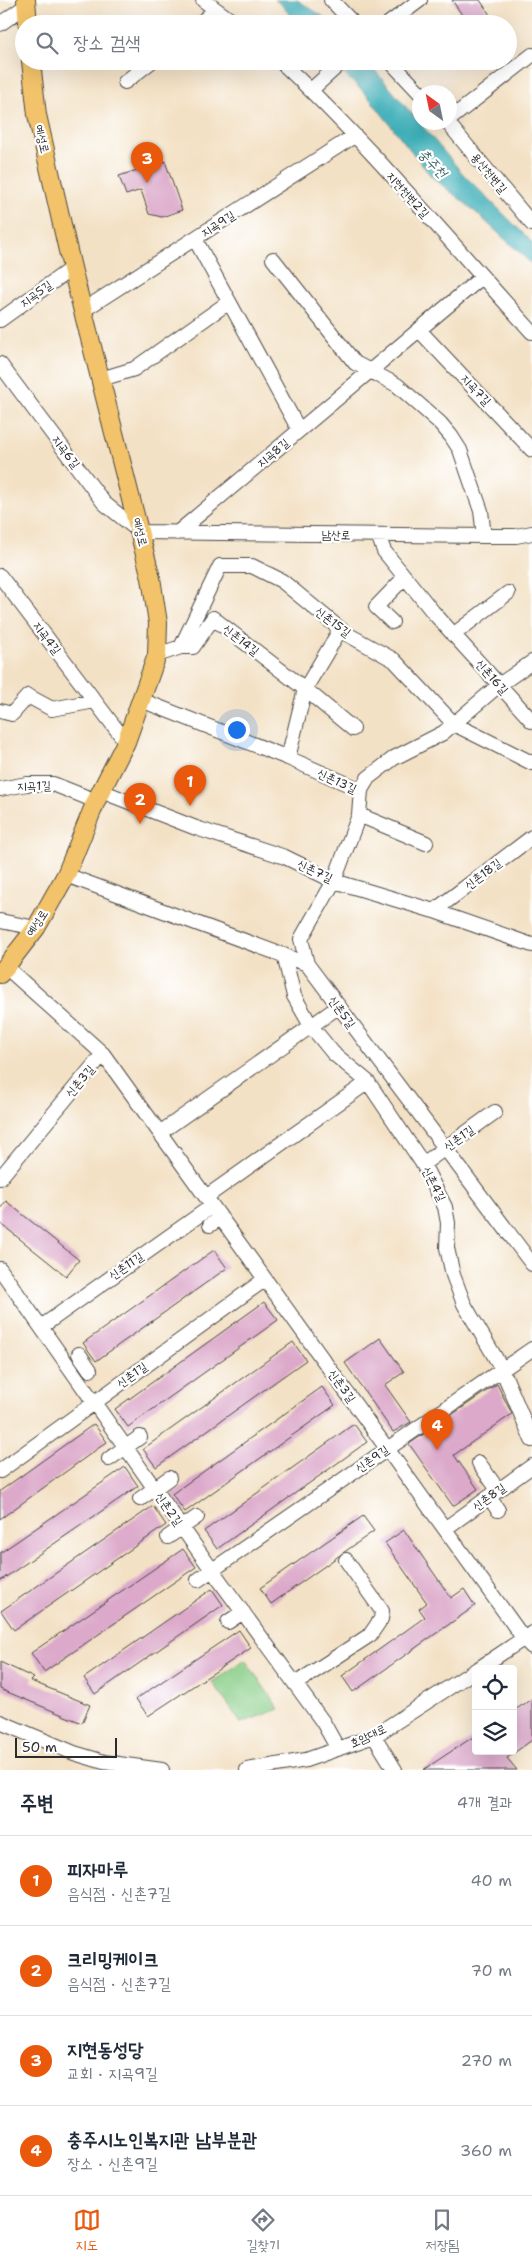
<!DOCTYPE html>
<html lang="ko">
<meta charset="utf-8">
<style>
:root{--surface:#fff;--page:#f2f2f3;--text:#1f2937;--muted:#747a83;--line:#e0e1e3;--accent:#ea580c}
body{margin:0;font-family:"Shantell Sans","Poor Story",sans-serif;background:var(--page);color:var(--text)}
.controls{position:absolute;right:15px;bottom:15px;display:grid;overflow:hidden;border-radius:5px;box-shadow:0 5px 20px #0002}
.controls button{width:45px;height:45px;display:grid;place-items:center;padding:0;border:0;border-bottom:1px solid var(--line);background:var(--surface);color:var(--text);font:25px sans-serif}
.compass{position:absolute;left:412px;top:85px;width:45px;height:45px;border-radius:50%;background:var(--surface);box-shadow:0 5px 20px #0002;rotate:327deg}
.scale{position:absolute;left:15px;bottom:12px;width:102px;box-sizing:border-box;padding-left:5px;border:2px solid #2b2b2b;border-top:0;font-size:14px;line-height:18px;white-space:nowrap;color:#2b2b2b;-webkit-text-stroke:4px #fff;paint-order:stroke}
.you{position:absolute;left:236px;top:729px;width:18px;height:18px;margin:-12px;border:4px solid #fff;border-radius:50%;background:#1a73e8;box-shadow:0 0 0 8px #1a73e833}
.badge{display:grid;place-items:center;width:32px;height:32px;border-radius:50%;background:var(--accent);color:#fff;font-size:16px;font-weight:700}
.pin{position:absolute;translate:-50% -41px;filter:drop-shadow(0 1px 2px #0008)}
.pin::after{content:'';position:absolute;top:26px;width:18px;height:15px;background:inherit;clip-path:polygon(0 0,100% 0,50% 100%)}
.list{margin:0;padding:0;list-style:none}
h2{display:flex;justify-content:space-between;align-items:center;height:65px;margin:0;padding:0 20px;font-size:21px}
h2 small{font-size:16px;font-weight:400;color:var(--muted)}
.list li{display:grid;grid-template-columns:32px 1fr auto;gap:15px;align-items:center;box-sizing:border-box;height:90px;padding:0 20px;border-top:1px solid var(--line)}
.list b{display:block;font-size:19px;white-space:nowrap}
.list p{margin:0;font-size:16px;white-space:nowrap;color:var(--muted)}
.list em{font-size:16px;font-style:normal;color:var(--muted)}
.icon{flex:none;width:28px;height:28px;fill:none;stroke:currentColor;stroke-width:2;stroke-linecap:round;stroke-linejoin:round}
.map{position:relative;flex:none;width:532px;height:1770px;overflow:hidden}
.search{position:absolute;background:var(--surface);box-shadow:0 5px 20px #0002;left:15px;right:15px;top:15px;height:55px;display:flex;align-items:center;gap:12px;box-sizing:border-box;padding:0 18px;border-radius:28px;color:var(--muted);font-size:19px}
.sheet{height:425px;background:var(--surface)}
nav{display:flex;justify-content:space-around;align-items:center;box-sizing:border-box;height:70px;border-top:1px solid var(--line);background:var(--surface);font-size:14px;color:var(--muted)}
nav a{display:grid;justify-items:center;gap:2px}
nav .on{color:var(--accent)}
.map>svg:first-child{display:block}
</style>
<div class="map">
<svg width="532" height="1770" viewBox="0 0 532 1770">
<rect width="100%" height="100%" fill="#fff"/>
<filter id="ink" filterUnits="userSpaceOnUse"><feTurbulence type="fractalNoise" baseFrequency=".02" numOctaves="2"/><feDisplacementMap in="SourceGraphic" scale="10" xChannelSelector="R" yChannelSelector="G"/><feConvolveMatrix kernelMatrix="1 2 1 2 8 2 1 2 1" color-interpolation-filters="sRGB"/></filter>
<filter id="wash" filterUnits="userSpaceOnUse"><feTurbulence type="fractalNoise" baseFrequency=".0096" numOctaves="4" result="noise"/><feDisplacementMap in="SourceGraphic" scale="20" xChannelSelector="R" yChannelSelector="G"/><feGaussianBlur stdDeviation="1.12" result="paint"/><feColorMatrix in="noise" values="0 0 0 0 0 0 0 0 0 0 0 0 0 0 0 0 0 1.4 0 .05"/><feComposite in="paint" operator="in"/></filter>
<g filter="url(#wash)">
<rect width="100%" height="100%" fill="#f3e1c5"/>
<path fill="#88ce88" stroke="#5a7c5a" d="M245,1660L279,1709L241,1723L212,1682Z"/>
<path fill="#3eafb8" stroke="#346d72" d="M275,0H297L335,24H297L281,4Z
M330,61H367L463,174L532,242V264L471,208L431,176L366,94Z"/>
<g id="blocks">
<path fill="#dca9ca" d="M452,0H480L496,24H468Z
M165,161L182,210L162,217L149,214L141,190L126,195L119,176Z
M6,1201L79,1260L66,1276L0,1223V1209Z
M214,1250L227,1268L96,1361L83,1343Z
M264,1302L278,1320L128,1427L115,1409Z
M380,1338L404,1372L385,1385L411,1422L393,1432L345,1363Z
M293,1342L306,1360L156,1467L143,1449Z
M497,1384L512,1414L454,1455L478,1489L453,1506L409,1444Z
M322,1387L335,1405L185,1512L172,1494Z
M94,1424L107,1442L0,1519V1491Z
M354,1424L367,1442L217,1549L204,1531Z
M125,1467L138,1486L0,1581V1553Z
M153,1506L166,1525L14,1630L1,1611Z
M363,1516L374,1531L271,1604L260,1588Z
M404,1530L451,1598L464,1589L475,1606L353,1692L342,1676L425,1617L419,1609L427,1603L385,1543Z
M183,1549L196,1567L44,1672L31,1653Z
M212,1589L223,1605L95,1694L84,1678Z
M239,1630L251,1648L148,1716L136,1699Z
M0,1662L34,1678L31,1681L90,1705L82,1723L0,1689Z
M532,1699V1740L507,1758L517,1770H423L476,1735V1751H513V1711Z"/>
</g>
</g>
<g filter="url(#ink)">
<use href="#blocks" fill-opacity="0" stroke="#494642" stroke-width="1"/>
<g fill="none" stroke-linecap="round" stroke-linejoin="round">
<g stroke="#494642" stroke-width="16">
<path id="minor" d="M203,0L236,24
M331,0L354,24
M0,24L27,5
M199,24L216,10
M388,24L420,0
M280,61C369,144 450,242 532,332
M390,61L420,93
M125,82L152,61
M311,90L343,61
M450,119L532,55
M447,122L532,224
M195,239L299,430
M273,259L355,363L397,385L440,423L451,436L460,450L481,511L484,536
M82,311L354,136
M0,320L72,268
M419,330L532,450
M0,364L104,503L140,532L484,536H516L532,533
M101,379L134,369L229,302
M177,533L482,277
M378,535L384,551L433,612L532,721
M0,576L126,742
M392,622L376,607L405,577
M453,635L508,593
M181,647H193L213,618L305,689L353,729
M157,655L181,647L220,566H252L282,581L345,633L394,660L454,724L532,763
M141,700L288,758L361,790
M0,711L12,714L28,696L52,709L95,701
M288,758L305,689L340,630
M0,789L27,784H53L96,801
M101,791L196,828L285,857L334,881L434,911L532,945
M359,815L426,843
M66,875L307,964L532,1264
M434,911L532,837
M0,921L36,928
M284,955L294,996L311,1026L333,1053L368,1082L423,1164L445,1207L448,1223L447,1248L453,1275L464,1304L502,1369L532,1440
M307,964L301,939L334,881L359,815L361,790L368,778L394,758L443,733L499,685L532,662
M6,967L103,1054L524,1639L532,1647
M161,1132L338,1007
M423,1164L495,1112
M0,1178L103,1054
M206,1197L368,1082
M210,1225L220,1218
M0,1269L212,1570L323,1722L338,1749
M41,1327L212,1206
M79,1354L90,1370
M109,1459L140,1437
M479,1463L498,1490
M0,1471L264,1280
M489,1497L498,1510
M140,1499L169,1478
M446,1528L532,1466
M168,1537L197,1517
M198,1580L532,1349
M228,1622L243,1612
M478,1669L532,1633
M295,1684L370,1635L381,1619L382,1611L346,1560
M0,1722L74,1753L104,1762L162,1770
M374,1736L395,1770
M247,1770L306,1760L374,1736L476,1670"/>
</g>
<g stroke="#494642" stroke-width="20">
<path id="major" d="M26,0L28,24
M0,974L36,928L66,875L96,801L126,742L157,655L158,623L151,578L72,268L37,115L31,61"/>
</g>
<use href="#minor" stroke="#fff" stroke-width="14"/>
<use href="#major" stroke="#f2c36a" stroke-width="18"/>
</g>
</g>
<g text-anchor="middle" stroke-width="4.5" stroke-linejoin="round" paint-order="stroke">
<g font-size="12" fill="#2b2b2b" stroke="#fff">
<text transform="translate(42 139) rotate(77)" y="4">예성로</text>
<text transform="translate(489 173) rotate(50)" y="4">용산천변길</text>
<text transform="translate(408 195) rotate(48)" y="4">지현천변2길</text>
<text transform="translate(218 224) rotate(-33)" y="4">지곡9길</text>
<text transform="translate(36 294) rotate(-36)" y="4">지곡5길</text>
<text transform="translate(476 390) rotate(47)" y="4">지곡7길</text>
<text transform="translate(66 452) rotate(53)" y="4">지곡6길</text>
<text transform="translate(273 453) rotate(-40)" y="4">지곡8길</text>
<text transform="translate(140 532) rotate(76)" y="4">예성로</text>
<text transform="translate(336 535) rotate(1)" y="4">남산로</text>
<text transform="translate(333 622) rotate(37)" y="4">신촌15길</text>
<text transform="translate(47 638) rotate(53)" y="4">지곡4길</text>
<text transform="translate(241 640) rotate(38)" y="4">신촌14길</text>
<text transform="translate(492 677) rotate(48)" y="4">신촌16길</text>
<text transform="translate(337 781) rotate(25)" y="4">신촌13길</text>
<text transform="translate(34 786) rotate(-2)" y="4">지곡1길</text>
<text transform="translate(315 871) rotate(25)" y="4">신촌7길</text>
<text transform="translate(483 874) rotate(-37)" y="4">신촌18길</text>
<text transform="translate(37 923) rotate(-57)" y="4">예성로</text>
<text transform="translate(342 1012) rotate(54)" y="4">신촌5길</text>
<text transform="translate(80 1081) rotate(-50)" y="4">신촌3길</text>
<text transform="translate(459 1138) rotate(-36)" y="4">신촌1길</text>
<text transform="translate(434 1184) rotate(63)" y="4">신촌4길</text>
<text transform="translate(126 1266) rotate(-35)" y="4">신촌11길</text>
<text transform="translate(132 1375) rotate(-36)" y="4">신촌1길</text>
<text transform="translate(342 1386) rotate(54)" y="4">신촌3길</text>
<text transform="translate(372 1459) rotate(-35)" y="4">신촌9길</text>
<text transform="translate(489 1497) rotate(-36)" y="4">신촌8길</text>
<text transform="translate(169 1509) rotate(55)" y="4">신촌2길</text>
<text transform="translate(368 1736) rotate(-25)" y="4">호암대로</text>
</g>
<g font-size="14" font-style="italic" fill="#336063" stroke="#fff">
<text transform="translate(433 163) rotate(46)" y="5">충주천</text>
</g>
</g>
</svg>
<div class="controls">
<button><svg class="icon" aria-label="locate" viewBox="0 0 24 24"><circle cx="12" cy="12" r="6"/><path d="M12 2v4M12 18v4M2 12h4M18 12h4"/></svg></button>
<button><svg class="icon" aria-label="layers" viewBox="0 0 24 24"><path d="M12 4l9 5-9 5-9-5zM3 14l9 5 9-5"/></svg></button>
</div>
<svg class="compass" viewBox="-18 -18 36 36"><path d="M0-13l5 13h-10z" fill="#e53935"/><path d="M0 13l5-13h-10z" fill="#747a83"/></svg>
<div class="scale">50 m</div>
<div class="you"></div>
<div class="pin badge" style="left:190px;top:806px">1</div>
<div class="pin badge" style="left:140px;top:824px">2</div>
<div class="pin badge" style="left:147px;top:183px">3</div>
<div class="pin badge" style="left:437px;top:1450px">4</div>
<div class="search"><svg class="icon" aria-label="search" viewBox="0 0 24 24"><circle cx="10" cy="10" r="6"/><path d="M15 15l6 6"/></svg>장소 검색</div>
</div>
<section class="sheet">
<h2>주변<small>4개 결과</small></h2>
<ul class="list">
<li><span class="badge">1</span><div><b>피자마루</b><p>음식점 · 신촌7길</p></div><em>40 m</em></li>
<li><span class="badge">2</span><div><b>크리밍케이크</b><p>음식점 · 신촌7길</p></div><em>70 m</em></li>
<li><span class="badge">3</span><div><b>지현동성당</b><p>교회 · 지곡9길</p></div><em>270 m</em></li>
<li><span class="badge">4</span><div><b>충주시노인복지관 남부분관</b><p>장소 · 신촌9길</p></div><em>360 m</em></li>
</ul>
</section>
<nav>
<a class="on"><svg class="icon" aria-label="map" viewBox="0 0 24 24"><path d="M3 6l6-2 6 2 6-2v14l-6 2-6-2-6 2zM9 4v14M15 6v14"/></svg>지도</a>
<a><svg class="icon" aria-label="directions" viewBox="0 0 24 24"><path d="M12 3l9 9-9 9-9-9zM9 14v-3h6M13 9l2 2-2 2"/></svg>길찾기</a>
<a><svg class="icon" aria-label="saved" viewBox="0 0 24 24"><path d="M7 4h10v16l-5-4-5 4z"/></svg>저장됨</a>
</nav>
